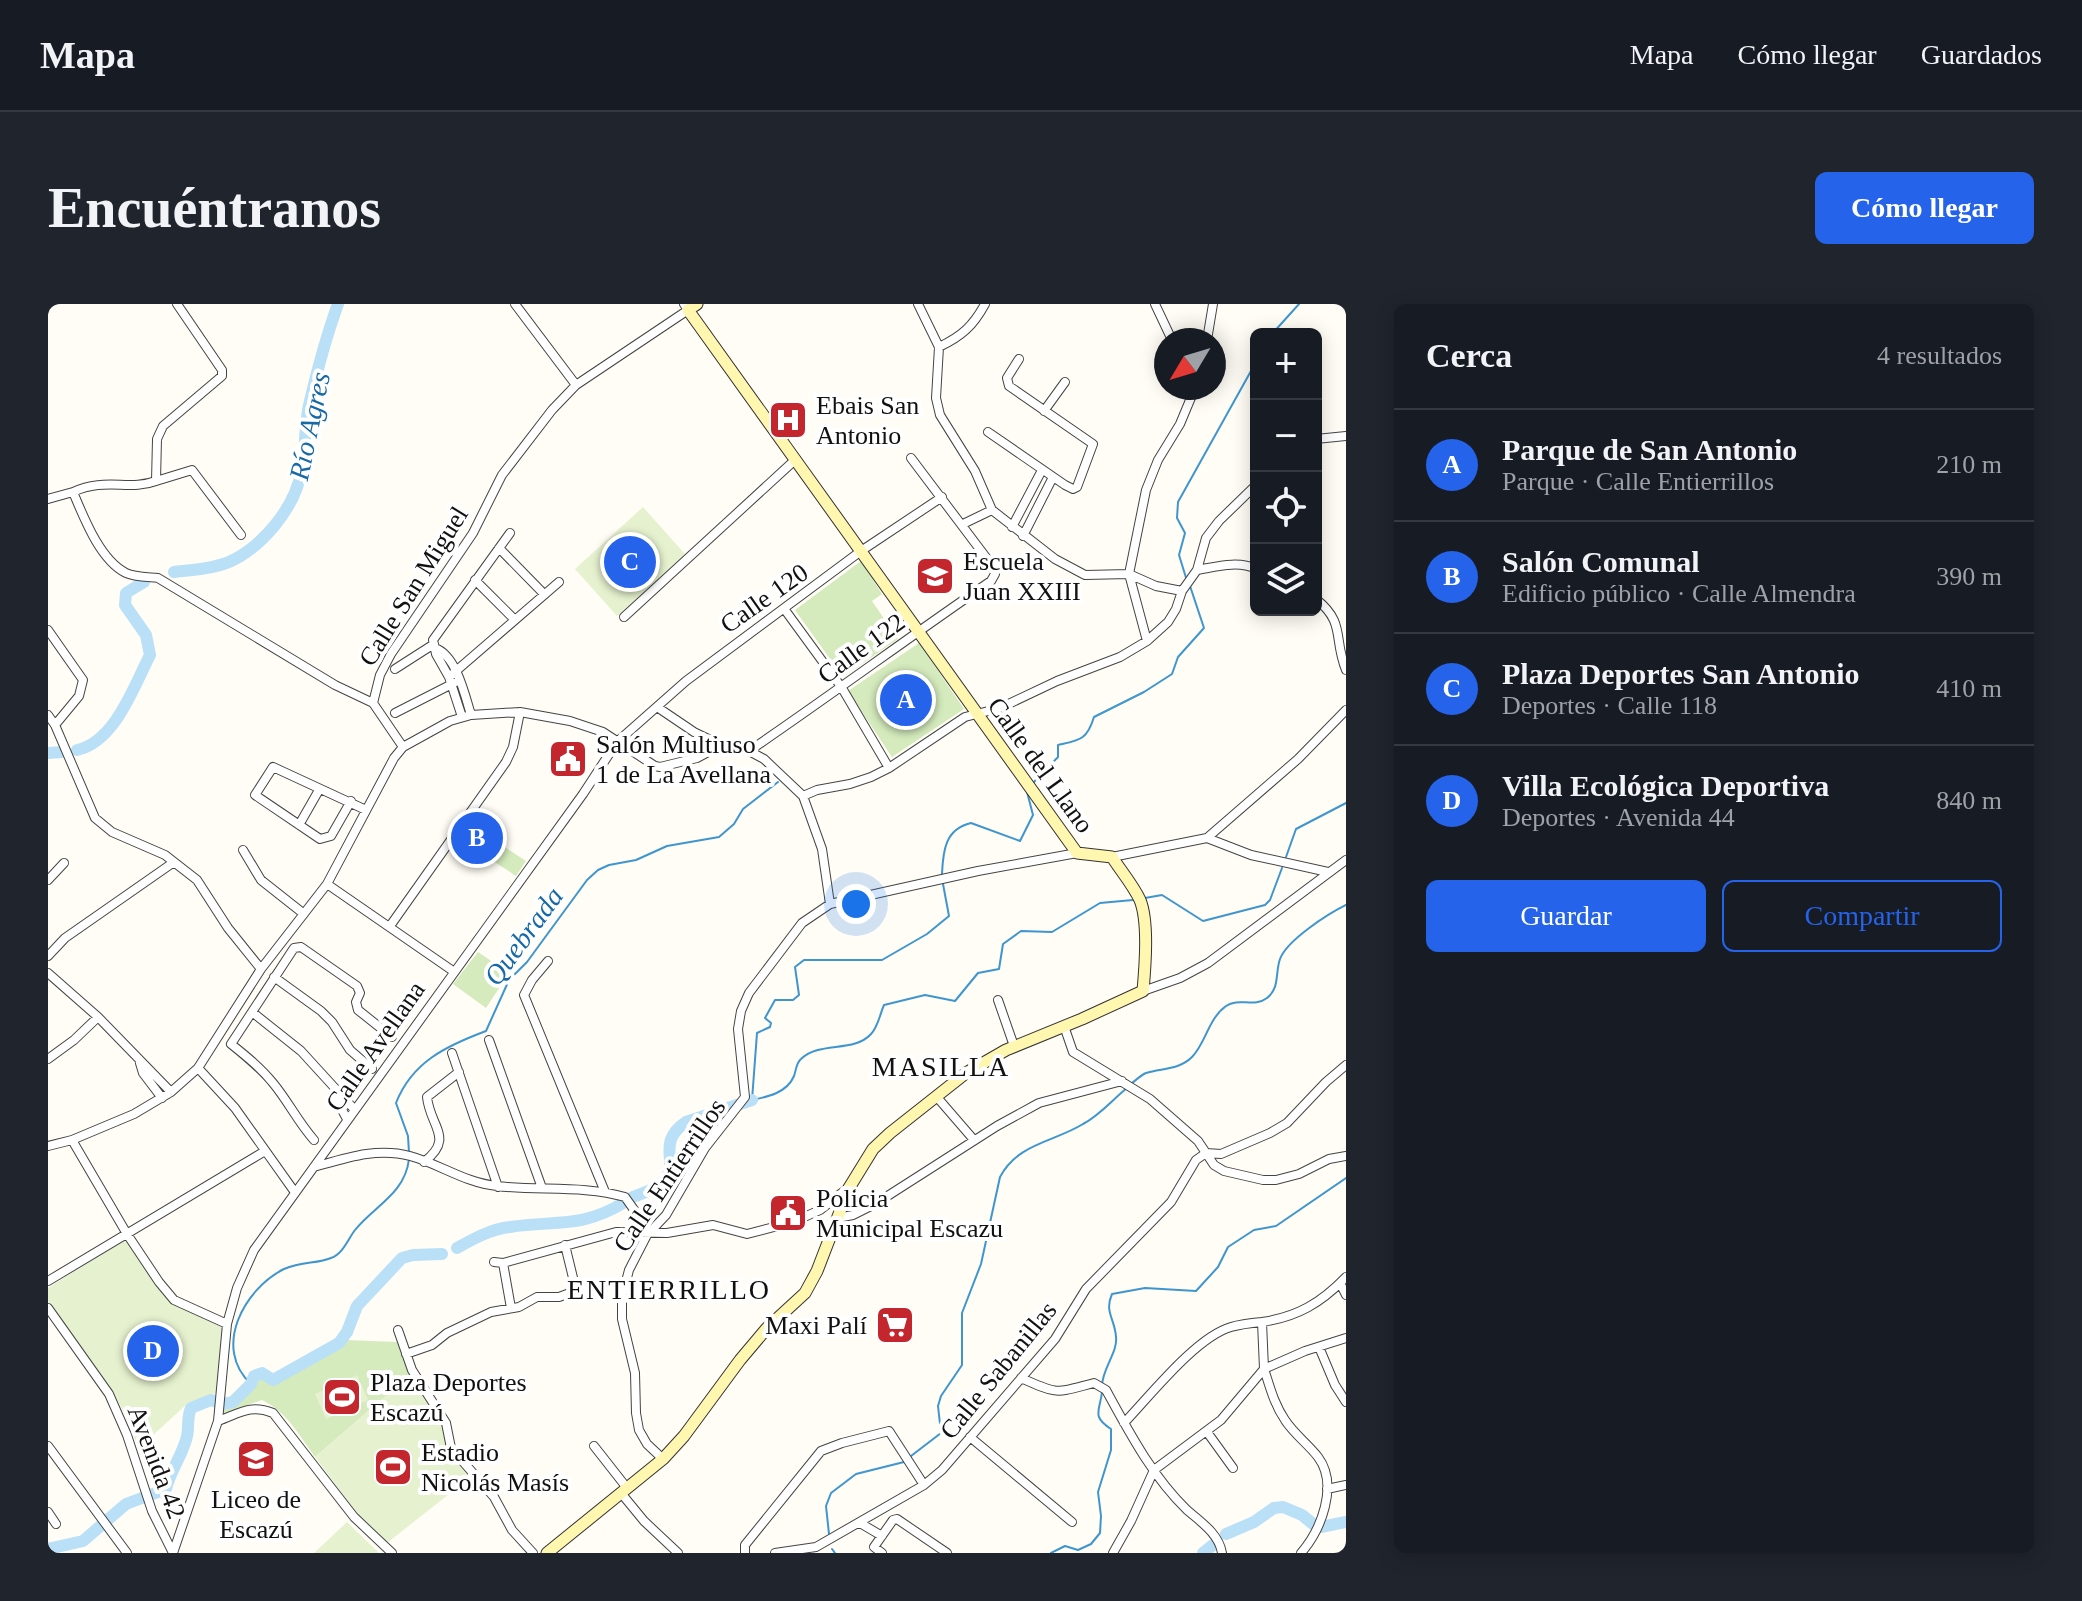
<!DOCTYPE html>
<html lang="es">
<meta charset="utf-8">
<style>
:root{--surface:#171b24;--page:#20242c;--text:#f1f3f6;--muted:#9ea1a6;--line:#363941;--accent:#2563eb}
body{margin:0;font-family:"Times New Roman",serif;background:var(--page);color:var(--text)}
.controls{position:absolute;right:24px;top:24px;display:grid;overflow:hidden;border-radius:12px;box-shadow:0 4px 20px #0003}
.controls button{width:72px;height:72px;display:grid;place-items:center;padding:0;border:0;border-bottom:2px solid var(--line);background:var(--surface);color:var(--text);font:40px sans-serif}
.compass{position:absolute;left:1106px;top:24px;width:72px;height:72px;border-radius:50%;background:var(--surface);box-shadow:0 4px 20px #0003;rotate:232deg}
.you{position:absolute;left:808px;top:600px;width:28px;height:28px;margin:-20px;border:6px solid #fff;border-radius:50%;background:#1a73e8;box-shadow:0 0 0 12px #1a73e833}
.badge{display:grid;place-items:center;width:52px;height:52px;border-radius:50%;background:var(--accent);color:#fff;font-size:26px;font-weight:700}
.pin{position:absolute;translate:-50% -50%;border:4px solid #fff;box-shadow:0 2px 8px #0006}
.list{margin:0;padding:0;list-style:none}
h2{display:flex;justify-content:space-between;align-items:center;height:104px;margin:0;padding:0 32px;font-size:34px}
h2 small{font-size:26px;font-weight:400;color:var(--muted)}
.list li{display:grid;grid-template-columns:52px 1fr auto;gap:24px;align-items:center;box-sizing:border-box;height:112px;padding:0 32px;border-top:2px solid var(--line)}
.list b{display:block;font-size:30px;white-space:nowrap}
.list p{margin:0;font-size:26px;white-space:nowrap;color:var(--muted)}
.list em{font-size:26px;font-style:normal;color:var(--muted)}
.actions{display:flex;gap:16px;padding:24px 32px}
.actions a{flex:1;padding:18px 0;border:2px solid var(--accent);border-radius:12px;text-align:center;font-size:28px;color:var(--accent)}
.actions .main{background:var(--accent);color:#fff}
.icon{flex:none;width:44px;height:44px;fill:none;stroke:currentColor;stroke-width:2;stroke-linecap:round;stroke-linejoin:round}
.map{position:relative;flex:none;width:1298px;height:1249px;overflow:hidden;border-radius:12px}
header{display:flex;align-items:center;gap:48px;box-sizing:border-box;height:112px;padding:0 40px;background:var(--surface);border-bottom:2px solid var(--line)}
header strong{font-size:38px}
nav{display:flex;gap:44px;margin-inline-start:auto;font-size:28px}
.intro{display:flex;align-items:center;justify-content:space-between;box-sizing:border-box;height:192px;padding:0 48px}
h1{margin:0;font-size:56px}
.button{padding:20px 36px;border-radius:12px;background:var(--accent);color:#fff;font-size:28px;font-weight:700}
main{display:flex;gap:48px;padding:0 48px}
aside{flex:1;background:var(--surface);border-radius:12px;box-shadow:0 4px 20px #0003}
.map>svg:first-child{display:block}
</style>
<header>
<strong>Mapa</strong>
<nav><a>Mapa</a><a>Cómo llegar</a><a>Guardados</a></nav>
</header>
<div class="intro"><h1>Encuéntranos</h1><a class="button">Cómo llegar</a></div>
<main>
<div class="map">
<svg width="1298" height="1249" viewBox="0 0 1298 1249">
<rect width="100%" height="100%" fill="#fffdf5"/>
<path fill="#d5ebbd" d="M813,257L834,290L824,297L850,335L795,373L747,306Z
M871,339L916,405L844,453L800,387Z
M452,540L478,557L468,572L442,555Z
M430,648L461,669L438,704L405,680Z
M299,1036L349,1038L362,1071L267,1153C251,1131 239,1108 214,1096L174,1110V1102C197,1097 197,1083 213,1072L226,1078L288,1046Z"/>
<path fill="#e6f2cf" d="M595,203L637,250L569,312L527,265Z
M78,935L106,977L123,999L175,1024L168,1089L140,1099L90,1145C74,1086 32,1047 0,997V984Z
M309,1071L320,1096L278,1115L267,1090Z
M362,1071L395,1123L397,1138L424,1172L339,1239L309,1209L267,1153Z
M299,1218L331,1249H266Z"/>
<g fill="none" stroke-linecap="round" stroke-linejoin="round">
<path stroke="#3f96cf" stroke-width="2" d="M1224,30L1251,0
M1139,277L1131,251L1137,229L1129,214L1130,198L1208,58
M984,480L1010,453V441C1032,436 1039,436 1046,413L1096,388L1124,370L1130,353L1156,324L1142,282
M1238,553L1248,525L1298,499
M894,570C895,547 897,525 923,519L972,537L985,511L979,488
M895,580L901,612L879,630L834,656H756L747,663L751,691L745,696H727L717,714L723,719L722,723L709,729L704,796C719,793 739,789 746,772C748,767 748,759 753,755C771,737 806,749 823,730C830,723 832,710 836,701L877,691L907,697L930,669L951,665L955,640L973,627L1004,628L1052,599L1085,596
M1097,594L1114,591L1155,617L1217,601L1222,596L1234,564
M1083,780C1088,776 1093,771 1098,769C1114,764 1131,766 1144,753C1158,739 1160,715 1178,702C1191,693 1206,704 1219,694C1232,684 1227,669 1232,655C1239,636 1280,610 1298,601
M361,849L360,832L348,799C364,758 398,742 438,727L461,676L479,658L539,576L550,566L561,561L588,556L619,542L671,533L686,520L695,505L730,478
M203,1080C164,1044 196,985 236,965C254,957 269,960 283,954C295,950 300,935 307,926C326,902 357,890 361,855
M1054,1082C1054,1065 1070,1048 1068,1033C1067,1015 1056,1008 1064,990L1097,984L1148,987L1170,963L1180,943L1206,926L1228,922L1298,874
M863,1152L893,1129L890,1102L893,1092L914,1061V1009L933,960L952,873C970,839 1006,838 1035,820C1052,811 1064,796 1079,784
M781,1230L778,1202L783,1189L808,1170L856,1158
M784,1245L787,1249
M1003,1249L1017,1242L1030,1246L1043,1240L1052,1229L1053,1212L1050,1188L1063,1146V1125C1043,1112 1052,1107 1054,1088"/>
<path stroke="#b9e0f7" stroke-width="12" d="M126,268C144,266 164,265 181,258C214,243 246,205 253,169C258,147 256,124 261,101C269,67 278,33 290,0
M29,446C67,438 86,382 102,351L98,331L77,301L78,289L96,278
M0,449L14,448
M585,893C594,889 606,886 614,879C634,859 606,840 638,818L704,796
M409,944C425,935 443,925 462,923C508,916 533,925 577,898
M1178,1230L1206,1218L1226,1204L1235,1203L1254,1211L1265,1220L1273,1223L1298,1218
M0,1245L35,1237L78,1200L118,1185C122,1168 133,1153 138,1136C142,1125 138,1115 143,1104L163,1096L175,1100L185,1098L203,1080L206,1072L214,1069L225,1076L291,1039L299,1028L309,1002L354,954L365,951L394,950
M1155,1249L1165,1241"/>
<g stroke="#444" stroke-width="10">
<path id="street" d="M467,0L528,81
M870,0L891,43L888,94L892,111L927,167L944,206
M1107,0L1124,36
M1159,36L1165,0
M891,43C914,32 925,22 937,0
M996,107L1017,78
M940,128L1017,181L1025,185L1029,183L1045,140L961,82L959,74L971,55
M1268,135L1298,132
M108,177L144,166L193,231
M25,188C57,173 81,187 108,177L109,135L115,122L174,72V66L129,0
M0,195L25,188C36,214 52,256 78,269C86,273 101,273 110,274L287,381L325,399
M915,220L944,206L1007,255L1037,271L1081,270L1108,282L1134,287
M964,223L994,166
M975,232L1005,173
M451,244L496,290
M1149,266C1167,263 1190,256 1208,265
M427,276L466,315
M1268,295C1298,319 1285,334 1298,366
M737,306L794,384L841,464
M576,313L748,155
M0,326L35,376L31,392L7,421
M1099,337L1081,270L1098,186L1110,156L1132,120L1147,84
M387,344C408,351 417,391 423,411
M347,365L386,340
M401,373L511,278
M609,403L646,428L673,441L701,447L716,455L755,492
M347,409L406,379
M0,411L7,421L47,514L64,528L117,551L149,576L180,624L213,665
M414,413L401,373L388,350L385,336L462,229
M355,443L325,399L332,371L343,350L425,229L454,171L504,106L528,81L640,6L636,0
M701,447C782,392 861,333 943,277L947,270L946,264L863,154
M303,497L283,532L272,535L207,491L225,463L318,506
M251,521L271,486
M1159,534L1203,551L1280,568
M195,546L213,576L256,610
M1064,553L1159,534L1250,455L1298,406
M0,576L16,559
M279,580L405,667
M782,600L774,545L755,492L769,486L802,480L823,473L841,464L917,413L952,404L1009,377L1072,353L1099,337L1120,318L1128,305L1134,287L1149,266L1158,234L1171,217L1208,181
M342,622L458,458L465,443L472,408
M0,652L17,634L126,558
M500,657L484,676L476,691L557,888
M0,669L50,713L123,788
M226,673L273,707L284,718L302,746L324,765
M1095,687L1132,674L1160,659L1298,556
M950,696L966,742
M204,708L253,747L306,805
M1016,722L1025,748L1102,795L1150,837L1166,861L1176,867L1215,876H1228L1251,870L1281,855L1298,852
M441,736L494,884
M404,749L450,883
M0,755L26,736L50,713
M92,759L95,769L114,794
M150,764L187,804L246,887
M286,791L299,815
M888,792L926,836
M24,836L79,930L111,978L126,996L179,1020
M266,836C250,818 240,797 225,779C213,764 198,752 183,740L246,644L253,643L309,682L312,689L308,698L310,706L344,733
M0,842L24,836L86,810L123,788L150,764L213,665L279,580L346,454L355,443L402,417L423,411L472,408L522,417L555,428L607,462L612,463L649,454L673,441
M376,858C407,834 382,823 379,793L411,768
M266,863C298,854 329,843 362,852C392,860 417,879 449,882C491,887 536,881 577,893L594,917L599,931
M789,914L805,911L827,900L949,822L991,799L1074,777
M517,941L528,986
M446,958L455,959L568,928L619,929L665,921L699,930L745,918L772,906L800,884
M455,959L463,1004
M0,977L217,847
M1292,979L1298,991
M0,1004L61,1090L79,1131L104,1207L125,1249
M350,1026L364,1066L398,1119L403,1144L446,1193L464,1226L485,1249
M1271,1043L1287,1081L1298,1098
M358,1050L384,1041L399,1029L443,1008L471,1003L489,993H511L546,980
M973,1074C1011,1091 1007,1089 1046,1079L1058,1086C1081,1128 1104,1172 1139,1206C1153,1218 1171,1230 1174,1249
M170,1117C192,1109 202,1100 225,1109L306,1213L344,1249
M1076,1119C1102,1092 1148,1033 1183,1023C1193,1020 1203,1019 1214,1018
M1159,1128L1185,1164
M922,1133L1024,1218
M0,1142L79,1249
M546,1142L579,1184
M615,1155L599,1140L591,1126L588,1109L587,1069L574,1015V993L581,966L599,931L618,911L657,844L697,793L690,725L693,707L701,689L754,619L782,600L930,567L1029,549
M1279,1185L1298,1181
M573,1189L596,1217L630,1249
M0,1208L8,1220
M812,1219L834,1232
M125,1249L170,1117L179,1020L189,984L206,946L535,490L569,438L638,377L813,247L894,193
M697,1249V1241L773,1147L794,1139L841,1127L876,1181
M727,1249L768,1243L876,1181L894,1166L1007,1035L1038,985L1123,898L1148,856L1158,849L1173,850L1222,829L1239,819L1278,778L1298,761
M834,1249L826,1243L845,1216L849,1215L899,1249
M1065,1249L1083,1217L1106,1166L1173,1116L1216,1065L1214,1018C1249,1013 1273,999 1298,973
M1253,1249C1273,1226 1291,1181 1270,1153C1260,1140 1246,1130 1237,1116C1226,1100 1222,1083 1216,1065L1257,1047L1298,1034"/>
</g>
<g stroke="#333" stroke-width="13">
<path id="secondary" d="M499,1249L615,1155L636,1132L692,1056L719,1024L757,989L769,967L801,884L825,845L842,829L918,769L958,746L1034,715L1095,687C1097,664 1101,618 1092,596C1085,581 1073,567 1064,553L1029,549L640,6L649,0"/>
</g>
<use href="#street" stroke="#fff" stroke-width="8"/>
<use href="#secondary" stroke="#fff6b0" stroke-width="11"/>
</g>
<defs>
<g id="hospital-square" transform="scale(2)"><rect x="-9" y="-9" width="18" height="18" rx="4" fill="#c4262e" stroke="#fff"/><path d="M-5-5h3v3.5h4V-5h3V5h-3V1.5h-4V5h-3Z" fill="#fff"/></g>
<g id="school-square" transform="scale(2)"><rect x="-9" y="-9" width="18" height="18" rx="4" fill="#c4262e" stroke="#fff"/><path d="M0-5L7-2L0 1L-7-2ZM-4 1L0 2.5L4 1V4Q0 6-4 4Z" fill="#fff"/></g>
<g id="civic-square" transform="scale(2)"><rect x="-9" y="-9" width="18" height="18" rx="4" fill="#c4262e" stroke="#fff"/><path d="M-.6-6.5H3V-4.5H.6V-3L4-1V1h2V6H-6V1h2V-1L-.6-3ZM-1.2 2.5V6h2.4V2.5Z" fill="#fff"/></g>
<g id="supermarket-square" transform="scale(2)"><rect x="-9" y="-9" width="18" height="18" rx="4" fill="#c4262e" stroke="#fff"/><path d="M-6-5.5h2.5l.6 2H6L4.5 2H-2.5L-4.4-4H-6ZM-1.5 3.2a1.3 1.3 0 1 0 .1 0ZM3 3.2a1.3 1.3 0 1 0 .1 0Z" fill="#fff"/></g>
<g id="stadium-square" transform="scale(2)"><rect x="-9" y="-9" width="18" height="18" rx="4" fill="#c4262e" stroke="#fff"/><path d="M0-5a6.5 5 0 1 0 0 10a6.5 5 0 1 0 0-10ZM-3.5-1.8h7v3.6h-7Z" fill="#fff"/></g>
</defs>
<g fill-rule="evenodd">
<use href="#hospital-square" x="740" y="116"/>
<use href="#school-square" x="887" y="272"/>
<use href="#civic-square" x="520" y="455"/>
<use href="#civic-square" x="740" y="909"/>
<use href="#supermarket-square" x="847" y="1021"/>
<use href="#stadium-square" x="294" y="1093"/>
<use href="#school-square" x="208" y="1155"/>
<use href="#stadium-square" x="345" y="1163"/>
</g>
<g text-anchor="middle" stroke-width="8" stroke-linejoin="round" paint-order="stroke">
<g font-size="26" fill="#111" stroke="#fff" text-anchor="start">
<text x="768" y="110">Ebais San<tspan x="768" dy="30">Antonio</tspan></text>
<text x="915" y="266">Escuela<tspan x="915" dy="30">Juan XXIII</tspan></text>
<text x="548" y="449">Salón Multiuso<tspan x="548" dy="30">1 de La Avellana</tspan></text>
<text x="768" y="903">Policia<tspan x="768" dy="30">Municipal Escazu</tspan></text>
<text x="819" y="1030" text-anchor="end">Maxi Palí</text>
<text x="322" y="1087">Plaza Deportes<tspan x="322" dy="30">Escazú</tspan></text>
<text x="373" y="1157">Estadio<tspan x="373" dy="30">Nicolás Masís</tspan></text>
<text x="208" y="1204" text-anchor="middle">Liceo de<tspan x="208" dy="30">Escazú</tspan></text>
</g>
<g font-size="26" fill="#111" stroke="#fff">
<text transform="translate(365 282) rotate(-58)" y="9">Calle San Miguel</text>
<text transform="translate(716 294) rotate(-35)" y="9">Calle 120</text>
<text transform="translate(813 344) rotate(-36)" y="9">Calle 122</text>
<text transform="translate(993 461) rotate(54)" y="9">Calle del Llano</text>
<text transform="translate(327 742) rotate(-55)" y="9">Calle Avellana</text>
<text transform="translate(621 871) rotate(-56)" y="9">Calle Entierrillos</text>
<text transform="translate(950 1066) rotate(-51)" y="9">Calle Sabanillas</text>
<text transform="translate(109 1158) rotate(69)" y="9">Avenida 42</text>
</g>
<g font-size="28" font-style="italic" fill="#1768a6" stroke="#fff">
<text transform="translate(261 122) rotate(-78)" y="10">Río Agres</text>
<text transform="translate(475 632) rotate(-54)" y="10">Quebrada</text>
</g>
<g font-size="28" letter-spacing="2" fill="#111" stroke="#fff">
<text x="893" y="772">MASILLA</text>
<text x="621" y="995">ENTIERRILLO</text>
</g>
</g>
</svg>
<div class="controls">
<button>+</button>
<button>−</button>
<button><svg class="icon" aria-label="locate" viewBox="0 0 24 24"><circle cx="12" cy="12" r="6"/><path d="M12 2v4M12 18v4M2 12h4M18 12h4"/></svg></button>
<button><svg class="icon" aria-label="layers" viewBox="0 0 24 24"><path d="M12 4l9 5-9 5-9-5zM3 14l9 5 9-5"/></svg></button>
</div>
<svg class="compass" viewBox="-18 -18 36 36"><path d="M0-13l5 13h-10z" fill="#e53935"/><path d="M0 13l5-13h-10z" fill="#9ea1a6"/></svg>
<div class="you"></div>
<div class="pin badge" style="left:858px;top:396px">A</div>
<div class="pin badge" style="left:429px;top:534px">B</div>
<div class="pin badge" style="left:582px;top:258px">C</div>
<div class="pin badge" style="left:105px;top:1047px">D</div>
</div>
<aside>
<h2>Cerca<small>4 resultados</small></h2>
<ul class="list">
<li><span class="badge">A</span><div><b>Parque de San Antonio</b><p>Parque · Calle Entierrillos</p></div><em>210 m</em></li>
<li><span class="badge">B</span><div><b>Salón Comunal</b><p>Edificio público · Calle Almendra</p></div><em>390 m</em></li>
<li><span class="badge">C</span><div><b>Plaza Deportes San Antonio</b><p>Deportes · Calle 118</p></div><em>410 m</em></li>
<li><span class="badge">D</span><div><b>Villa Ecológica Deportiva</b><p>Deportes · Avenida 44</p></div><em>840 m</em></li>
</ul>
<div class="actions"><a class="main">Guardar</a><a>Compartir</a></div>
</aside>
</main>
